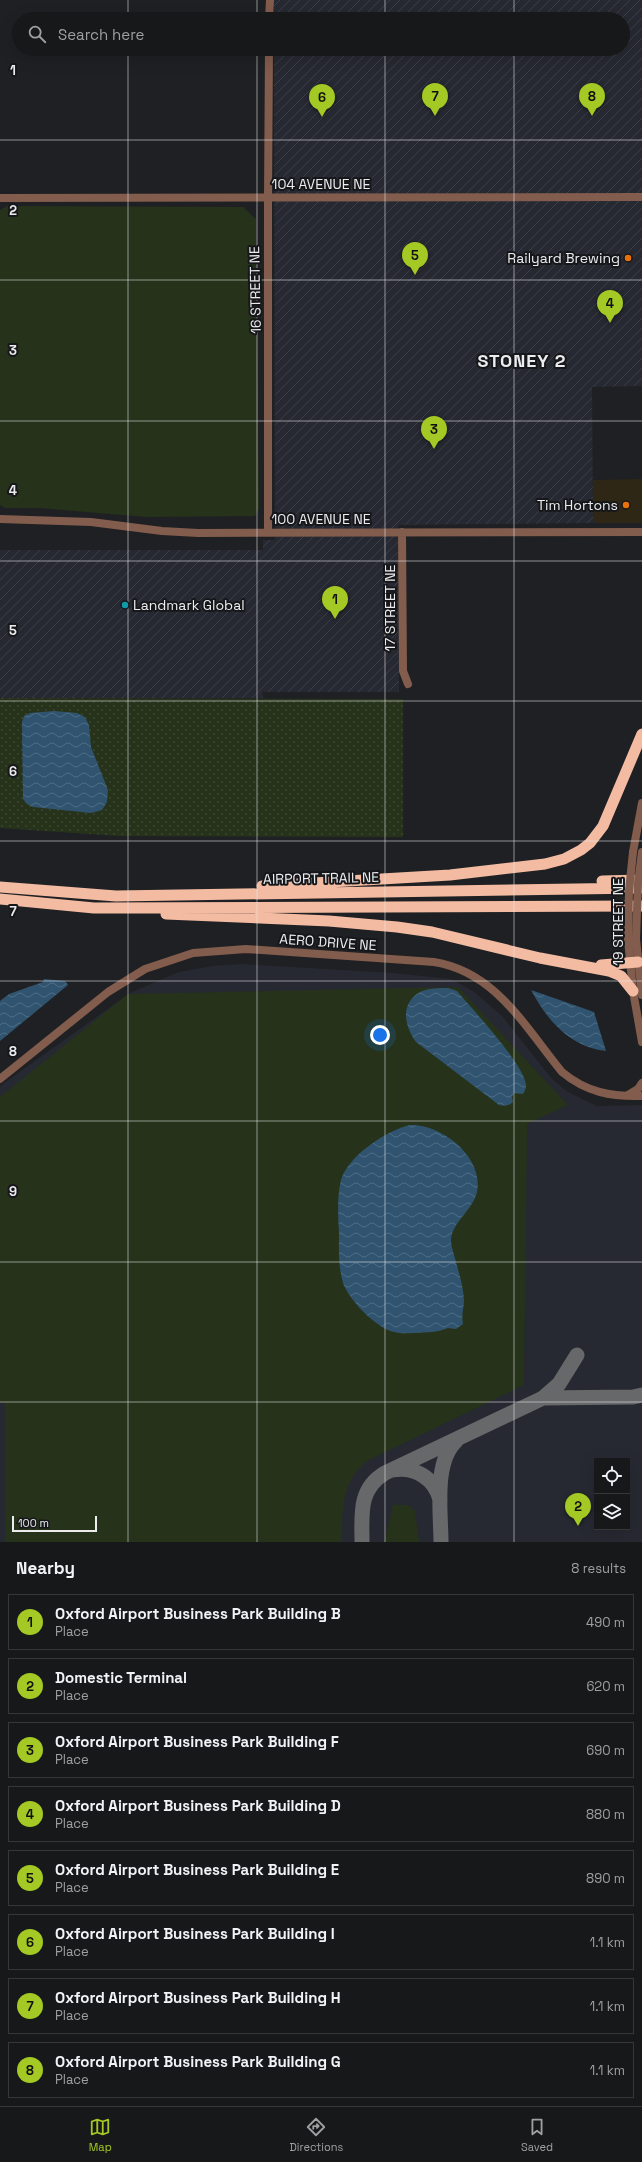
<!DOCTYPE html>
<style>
:root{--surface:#17181a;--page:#202123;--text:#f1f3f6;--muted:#9ea0a2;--line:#363739;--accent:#a4c824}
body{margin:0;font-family:"Space Grotesk",sans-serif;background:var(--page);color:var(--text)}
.controls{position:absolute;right:12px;bottom:12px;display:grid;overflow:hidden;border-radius:0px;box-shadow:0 4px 16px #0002}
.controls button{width:36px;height:36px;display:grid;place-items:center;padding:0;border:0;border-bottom:1px solid var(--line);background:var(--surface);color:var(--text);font:20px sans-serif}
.scale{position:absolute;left:12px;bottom:10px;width:85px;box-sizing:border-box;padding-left:4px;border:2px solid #ececee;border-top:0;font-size:11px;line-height:14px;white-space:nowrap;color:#ececee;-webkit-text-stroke:3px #16171a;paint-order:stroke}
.you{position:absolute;left:380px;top:1035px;width:14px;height:14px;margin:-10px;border:3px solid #fff;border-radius:50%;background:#1a73e8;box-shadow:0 0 0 6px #1a73e833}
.badge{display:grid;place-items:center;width:26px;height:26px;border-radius:50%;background:var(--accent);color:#111;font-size:13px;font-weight:700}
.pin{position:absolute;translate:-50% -33px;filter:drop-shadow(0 1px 2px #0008)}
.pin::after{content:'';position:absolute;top:21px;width:14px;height:12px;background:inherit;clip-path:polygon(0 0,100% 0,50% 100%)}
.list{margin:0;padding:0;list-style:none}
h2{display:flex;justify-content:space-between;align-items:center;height:52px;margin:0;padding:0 16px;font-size:17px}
h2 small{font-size:13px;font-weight:400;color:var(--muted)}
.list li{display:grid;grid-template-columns:26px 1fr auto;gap:12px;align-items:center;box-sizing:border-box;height:56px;margin:0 8px 8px;padding:0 8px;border:1px solid var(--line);border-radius:0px}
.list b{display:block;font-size:15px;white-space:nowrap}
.list p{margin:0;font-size:13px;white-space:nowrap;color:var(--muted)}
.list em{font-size:13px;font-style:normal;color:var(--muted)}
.icon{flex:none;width:22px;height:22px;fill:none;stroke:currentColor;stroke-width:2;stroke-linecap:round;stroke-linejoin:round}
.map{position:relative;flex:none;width:642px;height:1542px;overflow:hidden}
.search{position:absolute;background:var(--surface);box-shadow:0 4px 16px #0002;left:12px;right:12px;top:12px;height:44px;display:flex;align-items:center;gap:10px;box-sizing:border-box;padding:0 14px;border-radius:22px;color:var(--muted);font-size:15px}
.sheet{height:564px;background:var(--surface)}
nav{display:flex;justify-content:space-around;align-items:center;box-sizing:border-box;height:56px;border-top:1px solid var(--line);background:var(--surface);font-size:11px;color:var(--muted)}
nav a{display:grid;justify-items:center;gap:2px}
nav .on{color:var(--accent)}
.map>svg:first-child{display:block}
</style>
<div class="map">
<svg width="642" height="1542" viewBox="0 0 642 1542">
<defs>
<pattern id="industrial-furrows" width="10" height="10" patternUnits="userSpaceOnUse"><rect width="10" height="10" fill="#272932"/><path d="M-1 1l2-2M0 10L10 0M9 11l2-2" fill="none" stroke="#3c3e46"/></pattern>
<pattern id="park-dots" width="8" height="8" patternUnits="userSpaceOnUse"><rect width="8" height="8" fill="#26321a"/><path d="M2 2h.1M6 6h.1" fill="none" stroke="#3b4630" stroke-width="1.8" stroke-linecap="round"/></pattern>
<pattern id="water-waves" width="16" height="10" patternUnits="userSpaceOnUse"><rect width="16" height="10" fill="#305470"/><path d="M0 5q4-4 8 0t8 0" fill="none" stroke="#4e6d85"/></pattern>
</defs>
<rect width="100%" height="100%" fill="#1f2023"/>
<path fill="#2e2716" d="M642,479V523H596L593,520V480Z"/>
<path fill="url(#industrial-furrows)" d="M274,0H642V386L592,387L593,520L596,523L398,525L399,692H262L263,698H0V550H263V540H275L274,49H623V19H274Z"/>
<path fill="#272932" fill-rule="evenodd" d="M242,964L393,973L451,979L473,991L502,1016L552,1079L568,1092L597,1106L642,1105V1542H0V1086L130,993L179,972L212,966ZM597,1461H627V1527H597Z"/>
<path fill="#26321a" d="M7,206L243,207L256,219L259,509L255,516L146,517L39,508H5L0,505V210Z
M458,987L568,1105L527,1124L524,1385L367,1461C341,1482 342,1511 342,1542H5V1404L0,1402V1097L128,994Z
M393,1505H408L415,1511L419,1542H384Z"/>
<path fill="url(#park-dots)" d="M0,698L403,699V837L119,836L0,828Z"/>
<path fill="url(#water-waves)" d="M54,711L77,713L85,717L89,725L91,747L108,790L107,802L102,810L91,813L33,807L27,804L23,799L22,722L24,716L30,713Z
M44,979L65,981L68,985L0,1041V1001L9,994L43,982Z
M448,988L457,991C472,1009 524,1064 526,1085C526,1088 525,1091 523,1094L514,1093L512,1097L513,1102C509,1106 505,1106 499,1105L416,1042C405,1027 399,1004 420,992C428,988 439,988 448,988Z
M531,990L594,1012L606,1051C570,1047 547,1020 531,990Z
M410,1125C442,1124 484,1157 477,1192C473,1210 452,1222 451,1240C451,1245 453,1251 454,1255C458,1270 463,1284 464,1300C464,1308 461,1315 463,1324L456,1329L448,1328C437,1333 427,1332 415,1333C409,1333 401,1334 394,1332C376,1328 349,1300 343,1283C338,1266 339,1248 339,1232C338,1215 337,1196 341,1180C348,1156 387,1130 410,1125Z"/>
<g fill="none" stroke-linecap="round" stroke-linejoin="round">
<path stroke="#67686a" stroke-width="15" d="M543,1398L559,1384L577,1355
M393,1470C414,1466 435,1478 440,1500
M362,1542C362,1515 358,1489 385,1473L543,1398L633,1397L642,1395
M441,1542C441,1513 433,1461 457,1440"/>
<path stroke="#825c4c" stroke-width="8" d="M269,19L270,0
M0,198L642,197
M0,519L91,522L162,531L198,533L642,532
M268,532V197L269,49
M402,532L403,671L408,684
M633,852L642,803
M628,939L633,991L642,1042
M636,939L642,995
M0,1079L108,992L145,969L193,953L246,949L434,962C496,972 525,1027 562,1072C586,1092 611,1097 642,1096
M628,1095L638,1089L642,1083"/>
<path stroke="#f3bba2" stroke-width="11" d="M602,881L641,880
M262,886L450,875L545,864L564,859L581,850L590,843L603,826L642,734
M0,887L116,896L642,888
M0,899L94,908L642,906
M166,914L329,921L397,927L432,932L540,958L609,971L621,976L633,991
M601,965L638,962"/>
<path stroke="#825c4c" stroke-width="8" d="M628,939L629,891L633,852
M636,939L638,883L642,852"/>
</g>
<path fill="none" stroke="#ececee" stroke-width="1" stroke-opacity="0.55" d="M128,0V19M257,0V19M385,0V19M514,0V19M128,49V1542M257,49V1542M385,49V1542M514,49V1542M0,140H642M0,280H642M0,421H642M0,561H642M0,701H642M0,841H642M0,981H642M0,1121H642M0,1262H642M0,1402H642"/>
<g fill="#e8710a" stroke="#16171a" stroke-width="1.5">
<circle cx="628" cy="258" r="4"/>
<circle cx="626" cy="505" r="4"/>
</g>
<circle fill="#0f9aa8" stroke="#16171a" stroke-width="1.5" cx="125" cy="605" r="4"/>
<g text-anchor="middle" stroke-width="4" stroke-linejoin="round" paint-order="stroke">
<g font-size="14" fill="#ececee" stroke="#16171a">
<text x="321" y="189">104 AVENUE NE</text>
<text transform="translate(255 290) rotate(-91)" y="5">16 STREET NE</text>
<text x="321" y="524">100 AVENUE NE</text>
<text transform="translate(390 608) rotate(-90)" y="5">17 STREET NE</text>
<text transform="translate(321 878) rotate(-1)" y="5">AIRPORT TRAIL NE</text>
<text transform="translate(618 922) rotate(-90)" y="5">19 STREET NE</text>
<text transform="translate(328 942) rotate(4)" y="5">AERO DRIVE NE</text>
</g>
<g font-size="14" fill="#ececee" stroke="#16171a" text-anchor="end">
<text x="620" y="263">Railyard Brewing</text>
<text x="618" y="510">Tim Hortons</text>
<text x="133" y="610" text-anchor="start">Landmark Global</text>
</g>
<g font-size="18" font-weight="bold" letter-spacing="1" fill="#ececee" stroke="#16171a">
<text x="522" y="367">STONEY 2</text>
</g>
</g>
<g font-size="13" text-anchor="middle" font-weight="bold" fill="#ececee" stroke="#16171a" stroke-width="4" stroke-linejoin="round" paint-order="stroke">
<text x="13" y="75">1</text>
<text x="13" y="215">2</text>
<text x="13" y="355">3</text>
<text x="13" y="495">4</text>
<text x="13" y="635">5</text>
<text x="13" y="776">6</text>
<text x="13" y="916">7</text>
<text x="13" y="1056">8</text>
<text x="13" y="1196">9</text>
</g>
</svg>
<div class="controls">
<button><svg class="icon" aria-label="locate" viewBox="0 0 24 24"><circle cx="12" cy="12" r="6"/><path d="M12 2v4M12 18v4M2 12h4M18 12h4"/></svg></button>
<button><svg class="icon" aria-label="layers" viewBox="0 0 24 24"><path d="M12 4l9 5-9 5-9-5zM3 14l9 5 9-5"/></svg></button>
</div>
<div class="scale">100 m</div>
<div class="you"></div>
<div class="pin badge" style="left:335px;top:619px">1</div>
<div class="pin badge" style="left:578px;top:1526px">2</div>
<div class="pin badge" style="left:434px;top:449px">3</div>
<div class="pin badge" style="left:610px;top:323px">4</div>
<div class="pin badge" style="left:415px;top:275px">5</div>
<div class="pin badge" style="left:322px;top:117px">6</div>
<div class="pin badge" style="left:435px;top:116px">7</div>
<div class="pin badge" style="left:592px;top:116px">8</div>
<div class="search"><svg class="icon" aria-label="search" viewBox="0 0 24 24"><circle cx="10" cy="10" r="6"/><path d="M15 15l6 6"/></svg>Search here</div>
</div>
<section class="sheet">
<h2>Nearby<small>8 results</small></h2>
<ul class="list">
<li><span class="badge">1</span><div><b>Oxford Airport Business Park Building B</b><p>Place</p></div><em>490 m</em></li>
<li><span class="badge">2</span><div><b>Domestic Terminal</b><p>Place</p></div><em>620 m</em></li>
<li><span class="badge">3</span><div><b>Oxford Airport Business Park Building F</b><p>Place</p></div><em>690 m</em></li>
<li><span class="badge">4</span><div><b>Oxford Airport Business Park Building D</b><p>Place</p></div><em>880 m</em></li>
<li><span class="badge">5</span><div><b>Oxford Airport Business Park Building E</b><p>Place</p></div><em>890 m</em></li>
<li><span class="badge">6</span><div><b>Oxford Airport Business Park Building I</b><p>Place</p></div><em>1.1 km</em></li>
<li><span class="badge">7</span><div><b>Oxford Airport Business Park Building H</b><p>Place</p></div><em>1.1 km</em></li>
<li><span class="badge">8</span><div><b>Oxford Airport Business Park Building G</b><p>Place</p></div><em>1.1 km</em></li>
</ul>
</section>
<nav>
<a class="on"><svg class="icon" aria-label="map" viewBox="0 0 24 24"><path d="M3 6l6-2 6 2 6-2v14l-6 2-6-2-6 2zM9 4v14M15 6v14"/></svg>Map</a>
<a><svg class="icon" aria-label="directions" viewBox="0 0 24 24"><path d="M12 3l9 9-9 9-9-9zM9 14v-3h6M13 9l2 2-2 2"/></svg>Directions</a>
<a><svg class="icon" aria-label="saved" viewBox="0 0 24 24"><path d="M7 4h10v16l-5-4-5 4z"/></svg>Saved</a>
</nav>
